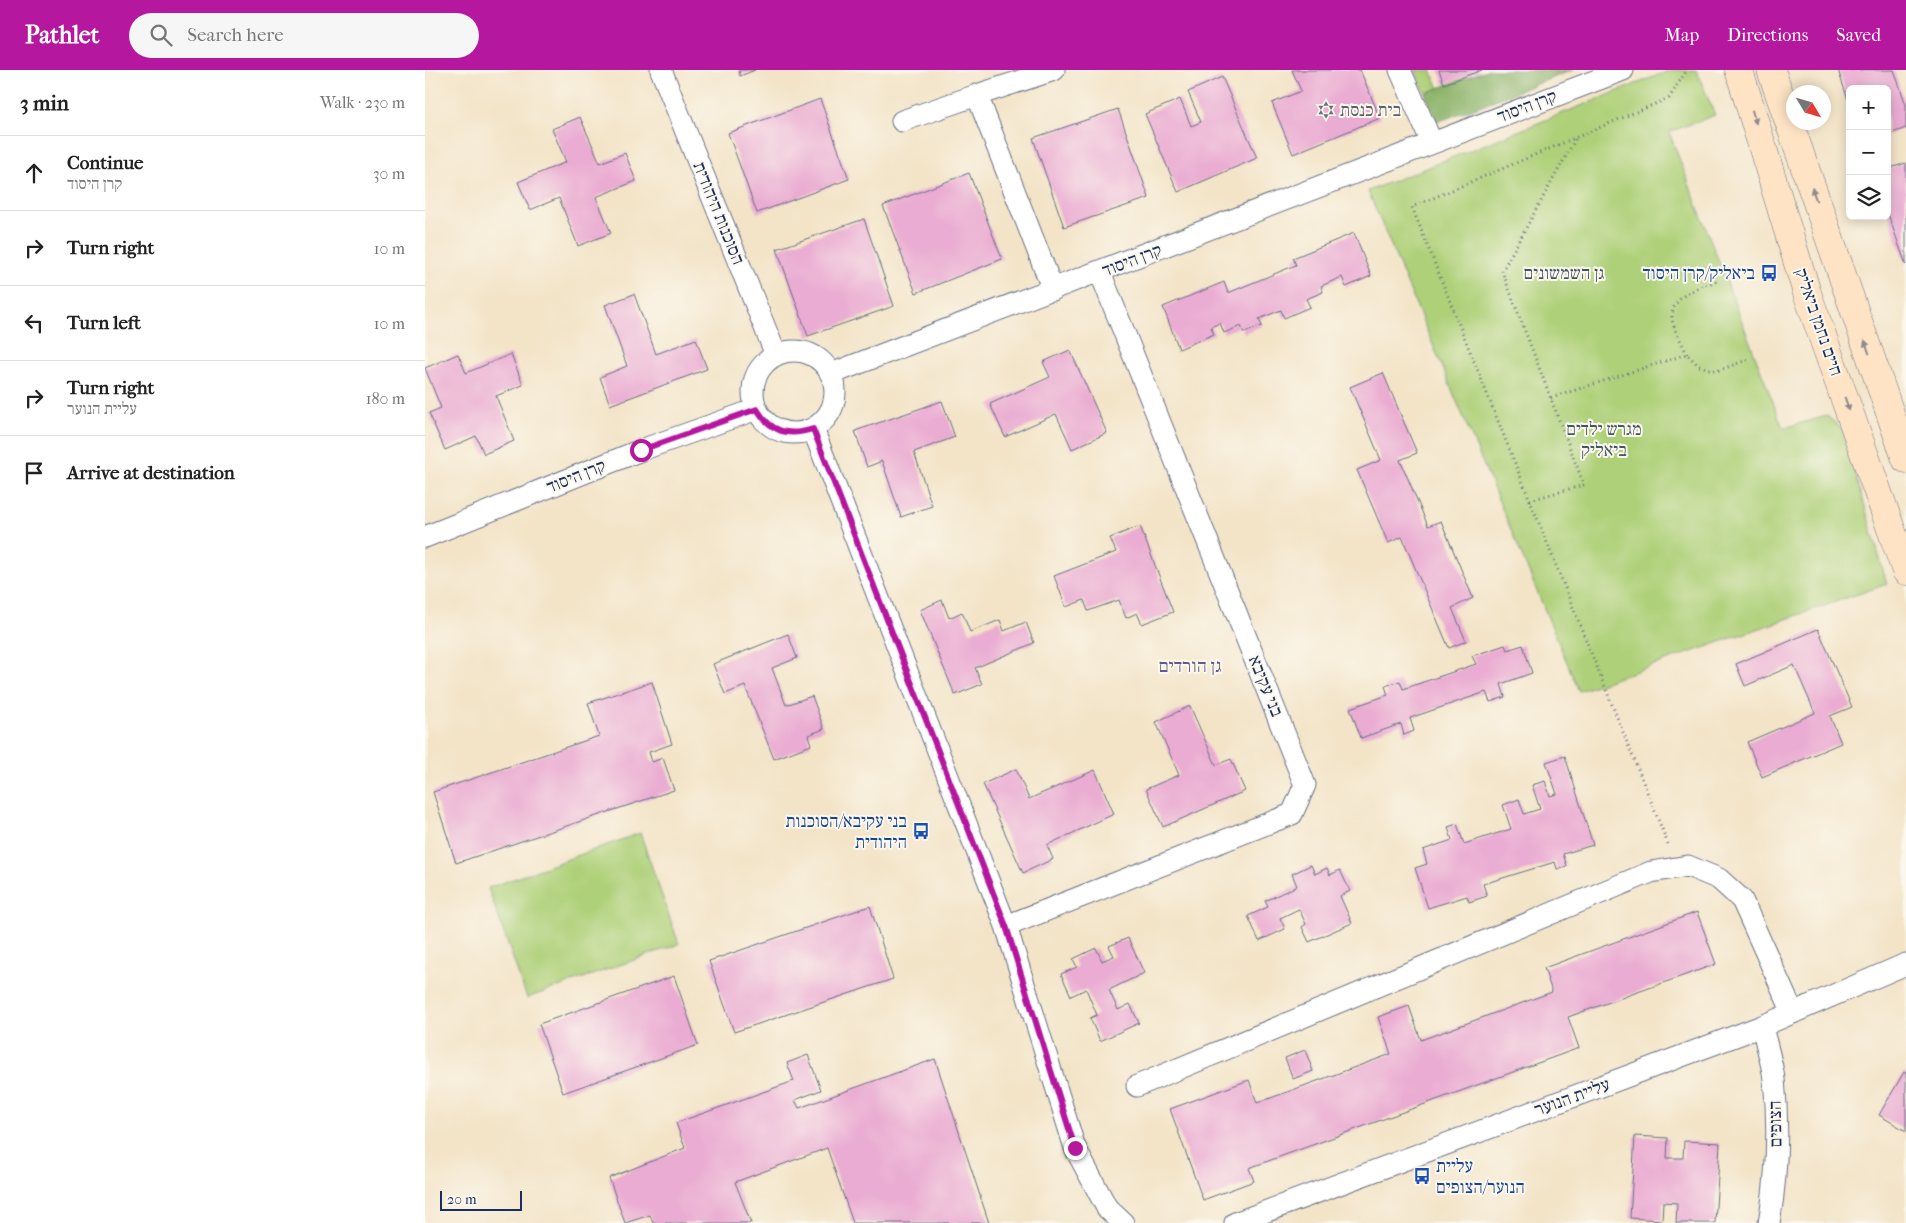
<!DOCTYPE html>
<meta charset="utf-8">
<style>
:root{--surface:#fff;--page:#f6f6f6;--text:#222;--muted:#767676;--line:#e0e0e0;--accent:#b5179e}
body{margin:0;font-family:"IM FELL French Canon","Frank Ruhl Libre",serif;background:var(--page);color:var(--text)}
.controls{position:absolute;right:15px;top:15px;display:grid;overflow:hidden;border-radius:8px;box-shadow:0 2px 12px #0003}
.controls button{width:45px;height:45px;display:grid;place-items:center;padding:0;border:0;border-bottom:1px solid var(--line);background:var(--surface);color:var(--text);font:25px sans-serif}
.compass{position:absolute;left:1361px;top:15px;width:45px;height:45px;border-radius:50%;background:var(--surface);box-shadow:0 2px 12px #0003;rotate:128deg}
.scale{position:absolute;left:15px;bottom:12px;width:82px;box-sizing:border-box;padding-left:5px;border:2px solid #1b2f5e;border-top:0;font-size:14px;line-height:18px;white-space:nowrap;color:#1b2f5e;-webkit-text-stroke:4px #fbf7ec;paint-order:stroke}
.stop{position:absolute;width:15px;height:15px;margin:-11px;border:4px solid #b5179e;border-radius:50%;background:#fff}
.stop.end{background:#b5179e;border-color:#fff;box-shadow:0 1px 5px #0008}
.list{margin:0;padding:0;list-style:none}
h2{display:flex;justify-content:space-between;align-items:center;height:65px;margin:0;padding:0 20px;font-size:21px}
h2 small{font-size:16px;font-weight:400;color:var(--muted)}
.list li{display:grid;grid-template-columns:32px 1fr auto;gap:15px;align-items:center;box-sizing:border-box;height:75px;padding:0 20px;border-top:1px solid var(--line)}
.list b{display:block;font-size:19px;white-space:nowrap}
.list p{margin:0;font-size:16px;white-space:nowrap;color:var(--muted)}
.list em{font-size:16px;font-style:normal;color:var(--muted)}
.icon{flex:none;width:28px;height:28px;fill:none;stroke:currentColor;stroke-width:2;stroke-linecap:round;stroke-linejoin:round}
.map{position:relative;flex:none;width:1481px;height:1153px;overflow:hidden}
header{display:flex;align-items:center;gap:30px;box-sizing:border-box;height:70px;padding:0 25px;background:var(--accent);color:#fff}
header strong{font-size:24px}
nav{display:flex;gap:28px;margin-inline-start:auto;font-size:18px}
.search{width:350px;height:45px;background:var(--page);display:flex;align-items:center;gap:12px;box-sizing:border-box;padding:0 18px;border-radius:28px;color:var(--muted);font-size:19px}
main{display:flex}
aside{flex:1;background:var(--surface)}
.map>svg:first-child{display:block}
</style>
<header>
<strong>Pathlet</strong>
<div class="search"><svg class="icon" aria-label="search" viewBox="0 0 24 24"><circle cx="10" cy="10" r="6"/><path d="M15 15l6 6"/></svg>Search here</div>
<nav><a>Map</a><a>Directions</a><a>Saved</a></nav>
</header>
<main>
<aside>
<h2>3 min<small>Walk · 230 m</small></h2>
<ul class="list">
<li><svg class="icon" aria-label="ahead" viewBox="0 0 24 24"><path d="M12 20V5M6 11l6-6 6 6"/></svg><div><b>Continue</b><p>קרן היסוד</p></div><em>30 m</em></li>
<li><svg class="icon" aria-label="right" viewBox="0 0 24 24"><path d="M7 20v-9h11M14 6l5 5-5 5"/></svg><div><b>Turn right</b></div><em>10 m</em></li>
<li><svg class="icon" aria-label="left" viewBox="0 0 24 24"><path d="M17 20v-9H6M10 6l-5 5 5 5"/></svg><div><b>Turn left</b></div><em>10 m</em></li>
<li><svg class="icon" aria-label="right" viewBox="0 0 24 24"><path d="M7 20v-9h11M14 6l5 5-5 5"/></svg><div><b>Turn right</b><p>עליית הנוער</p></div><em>180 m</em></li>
<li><svg class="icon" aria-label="arrive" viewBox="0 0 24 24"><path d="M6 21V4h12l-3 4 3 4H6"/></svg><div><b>Arrive at destination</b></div></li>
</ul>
</aside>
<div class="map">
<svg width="1481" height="1153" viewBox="0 0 1481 1153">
<rect width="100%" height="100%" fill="#fbf7ec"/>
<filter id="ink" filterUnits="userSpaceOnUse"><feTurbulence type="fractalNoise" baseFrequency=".02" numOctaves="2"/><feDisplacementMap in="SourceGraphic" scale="10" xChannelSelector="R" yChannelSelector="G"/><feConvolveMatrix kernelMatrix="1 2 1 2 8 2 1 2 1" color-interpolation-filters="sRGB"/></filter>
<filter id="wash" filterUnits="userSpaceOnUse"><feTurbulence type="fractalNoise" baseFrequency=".0096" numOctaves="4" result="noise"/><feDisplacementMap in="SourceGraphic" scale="20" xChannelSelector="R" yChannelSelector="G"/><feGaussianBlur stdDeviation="1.12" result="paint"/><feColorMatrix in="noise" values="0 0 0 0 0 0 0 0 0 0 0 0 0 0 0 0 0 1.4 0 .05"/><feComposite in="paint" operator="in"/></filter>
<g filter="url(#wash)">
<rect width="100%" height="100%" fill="#f3e4c8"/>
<path fill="#aed078" stroke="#64806b" d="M990,0H1006L1021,35L1008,40Z
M1246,0H1271L1290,45L1244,62L1358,358L1402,346L1418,360L1462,514L1154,621L943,121Z
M215,763L254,874L102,928L63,818Z"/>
<path fill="#8ab268" stroke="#527063" d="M1062,0H1148L1012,52L1000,23Z"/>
<g id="blocks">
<path fill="#eaacd2" d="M314,0H330L315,6Z
M867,0H935L955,48L868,84L847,33L876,21Z
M1014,0H1057L1019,14Z
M1413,0H1469L1481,35V58L1462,65V19H1425L1424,33Z
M797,7L832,88L753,122L720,44L755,29L766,56L776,52L763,22Z
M395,29L424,109L332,143L303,63Z
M693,39L724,128L639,157L608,68Z
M155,47L175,93L200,83L211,111L171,127L186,163L153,176L134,128L105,140L93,112L141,92L127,59Z
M1481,93V195L1462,141V99Z
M544,103L577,189L491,223L458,136Z
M439,149L469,236L383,266L352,179Z
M929,163L946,206L921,217L917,207L896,216L898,222L881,229L885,237L859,248L856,240L834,249L837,256L819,263L816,256L799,263L795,253L786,257L789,264L754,279L738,237L799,212L803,223L871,195L868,188Z
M209,224L231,284L271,269L282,299L185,335L175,307L202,296L180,235Z
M645,280L682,363L647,379L631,344L580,367L565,334L625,307L618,292Z
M33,284L41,303L86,284L98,315L71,326L89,371L59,384L51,366L20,380L4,343L16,338L0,298Z
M958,303L992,383L975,390L1003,456L1016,451L1048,528L1027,538L1041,571L1024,578L977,467L963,473L932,400L956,390L925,317Z
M517,331L530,367L489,382L507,436L476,447L457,391L442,397L430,361Z
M715,456L748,542L717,554L712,543L701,548L694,530L663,541L659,530L641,537L629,506L691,482L685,468Z
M517,530L524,548L537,542L545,562L575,550L579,561L601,552L609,573L550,598L557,614L530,625L495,540Z
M1393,559L1427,637L1405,646L1416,673L1337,707L1322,672L1390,643L1369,595L1320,616L1311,594Z
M363,564L372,588L347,598L361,635L387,626L399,659L383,665L386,675L349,689L320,616L300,624L288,594Z
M1080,575L1082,580L1098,575L1107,603L1076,614L1080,627L1065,632L1061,622L985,648L989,661L979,665L976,654L936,668L925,638L963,625L960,616L975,611L978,619L1051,594L1047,586Z
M227,612L247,674L224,682L227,692L238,688L249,720L31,793L8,722L174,666L163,633Z
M765,636L791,695L806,689L820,721L738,757L721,719L754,705L731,652Z
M1140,686L1168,775L1138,784L1142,796L1132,799L1130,792L1058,814L1062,826L1044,832L1042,826L1003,838L990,798L1002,794L998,780L1027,770L1023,757L1032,754L1039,774L1086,759L1078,735L1094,729L1099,744L1115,739L1107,715L1120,711L1125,726L1132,724L1121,692Z
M591,699L604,729L670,700L689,744L622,775L628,789L598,803L558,714Z
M886,795L890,804L902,798L905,805L915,800L925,821L915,826L927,853L884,872L877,857L881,854L874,839L855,848L860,859L834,871L823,846L843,837L840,831L872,816L867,804Z
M445,836L468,909L309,962L284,891Z
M1272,842L1291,894L1143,947L1154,978L824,1098L829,1111L778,1130L745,1039L824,1010L832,1033L966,984L953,947L984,936L996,970L1127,922L1119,898Z
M703,868L719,903L684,920L693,940L705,934L714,953L675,971L665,948L672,945L661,919L646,926L636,904L652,897L648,889L671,878L677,891L689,886L684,876Z
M249,906L273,975L138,1023L114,954Z
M880,980L888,1001L868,1009L860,988Z
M383,985L396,1020L370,1030L374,1038L510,989L564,1153H428L402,1078L310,1112L326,1153H228L225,1145L200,1153L184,1108L260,1078L251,1053L369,1011L362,993Z
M1479,1002L1481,1003V1061L1454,1045Z
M1210,1066L1243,1068L1242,1088H1258L1259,1071L1295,1073L1290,1153H1251L1252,1133L1238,1132L1237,1150L1205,1148Z"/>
</g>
</g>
<g filter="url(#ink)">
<use href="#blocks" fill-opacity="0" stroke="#676e83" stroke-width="1"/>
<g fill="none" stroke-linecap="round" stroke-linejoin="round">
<g stroke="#676e83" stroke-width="23">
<path id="street" d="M236,0L351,285
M975,0L1007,73
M477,51L552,25
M628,220L552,25L629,0
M328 322a41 41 0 1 1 82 0a41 41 0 1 1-82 0Z
M406,304L1198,0
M388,359L581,856L650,1078L682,1138L698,1153
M0,467L216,380L332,339
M581,856L867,744L880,715L675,202
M1337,956C1341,974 1347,992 1349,1009C1354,1057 1352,1106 1344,1153
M712,1016L1226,802L1263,796L1294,809L1317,830L1368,943
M810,1153L1337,956L1481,894"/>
</g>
<g stroke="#676e83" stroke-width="29">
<path id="secondary" d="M1314,0L1382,223L1481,501
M1346,0L1481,389"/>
</g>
<path stroke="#676e83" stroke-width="3" stroke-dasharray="1 4" stroke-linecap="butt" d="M1262,284C1258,275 1247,257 1247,248C1246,225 1276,216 1292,211
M1126,328L1262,284L1274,296L1292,301L1324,289
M1105,430L1159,415L1077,201L1151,68
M1243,774L987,137L1244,28L1262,0"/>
<use href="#street" stroke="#fff" stroke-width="21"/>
<use href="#secondary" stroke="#fee4c5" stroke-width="28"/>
</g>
<defs><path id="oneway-solid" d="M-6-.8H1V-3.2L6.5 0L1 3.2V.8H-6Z" transform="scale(1.25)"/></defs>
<g fill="#8c8a92">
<use href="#oneway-solid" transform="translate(1329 47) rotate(73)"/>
<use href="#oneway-solid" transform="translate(1389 124) rotate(-109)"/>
<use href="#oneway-solid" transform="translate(1442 277) rotate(-109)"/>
<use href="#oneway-solid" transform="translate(1422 334) rotate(71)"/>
</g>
</g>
<g fill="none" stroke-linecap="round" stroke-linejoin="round" filter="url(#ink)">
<path stroke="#b5179e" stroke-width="6" d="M216,380L332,339C346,362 362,367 388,359L581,856L650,1078"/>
</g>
<defs>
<g id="synagogue-bare" transform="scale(1.35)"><path d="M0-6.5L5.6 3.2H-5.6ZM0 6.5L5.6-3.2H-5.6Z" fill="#6b7280" stroke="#fbf7ec" stroke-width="2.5" paint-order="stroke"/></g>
<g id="bus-bare" transform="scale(1.35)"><path d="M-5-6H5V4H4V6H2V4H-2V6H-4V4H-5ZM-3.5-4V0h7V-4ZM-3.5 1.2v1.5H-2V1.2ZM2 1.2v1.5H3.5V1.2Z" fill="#1a4fb4" stroke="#fbf7ec" stroke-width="2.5" paint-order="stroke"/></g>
</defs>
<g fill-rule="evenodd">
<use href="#synagogue-bare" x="901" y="40"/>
<use href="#bus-bare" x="1344" y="203"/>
<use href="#bus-bare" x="496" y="761"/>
<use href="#bus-bare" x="997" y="1106"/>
</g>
<g text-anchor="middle" stroke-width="4" stroke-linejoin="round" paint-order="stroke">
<g font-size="18" fill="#1b2f5e" stroke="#fbf7ec">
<text transform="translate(1102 36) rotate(-21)" y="6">קרן היסוד</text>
<text transform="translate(294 143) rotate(68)" y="6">הסוכנות היהודית</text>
<text transform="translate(707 190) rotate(-21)" y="6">קרן היסוד</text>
<text transform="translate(1394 252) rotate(71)" y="6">חיים נחמן ביאליק</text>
<text transform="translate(151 406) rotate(-22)" y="6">קרן היסוד</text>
<text transform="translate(841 616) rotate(68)" y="6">בני עקיבא</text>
<text transform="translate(1147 1027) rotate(-20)" y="6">עליית הנוער</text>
<text transform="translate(1350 1054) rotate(-91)" y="6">הצופים</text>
</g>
<g font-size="18" fill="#5b616d" stroke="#fbf7ec" text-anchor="start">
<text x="915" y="46">בית כנסת</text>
</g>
<g font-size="18" fill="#405764" stroke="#fbf7ec">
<text x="1139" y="209">גן השמשונים</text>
<text x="1179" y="365">מגרש ילדים<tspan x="1179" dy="21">ביאליק</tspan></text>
</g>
<g font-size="18" fill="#164399" stroke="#fbf7ec" text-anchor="end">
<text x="1330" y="209">ביאליק/קרן היסוד</text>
<text x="482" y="757">בני עקיבא/הסוכנות<tspan x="482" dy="21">היהודית</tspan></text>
<text x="1011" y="1102" text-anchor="start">עליית<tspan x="1011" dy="21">הנוער/הצופים</tspan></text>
</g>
<g font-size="19" fill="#635b87" stroke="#fbf7ec">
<text x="765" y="602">גן הורדים</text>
</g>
</g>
</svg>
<div class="controls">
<button>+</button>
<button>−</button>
<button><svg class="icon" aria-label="layers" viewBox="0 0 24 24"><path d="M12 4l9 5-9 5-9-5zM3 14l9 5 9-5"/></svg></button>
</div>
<svg class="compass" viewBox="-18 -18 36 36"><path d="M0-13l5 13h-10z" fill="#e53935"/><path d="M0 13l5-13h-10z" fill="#767676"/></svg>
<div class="scale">20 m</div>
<div class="stop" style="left:216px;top:380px"></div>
<div class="stop end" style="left:650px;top:1078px"></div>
</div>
</main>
